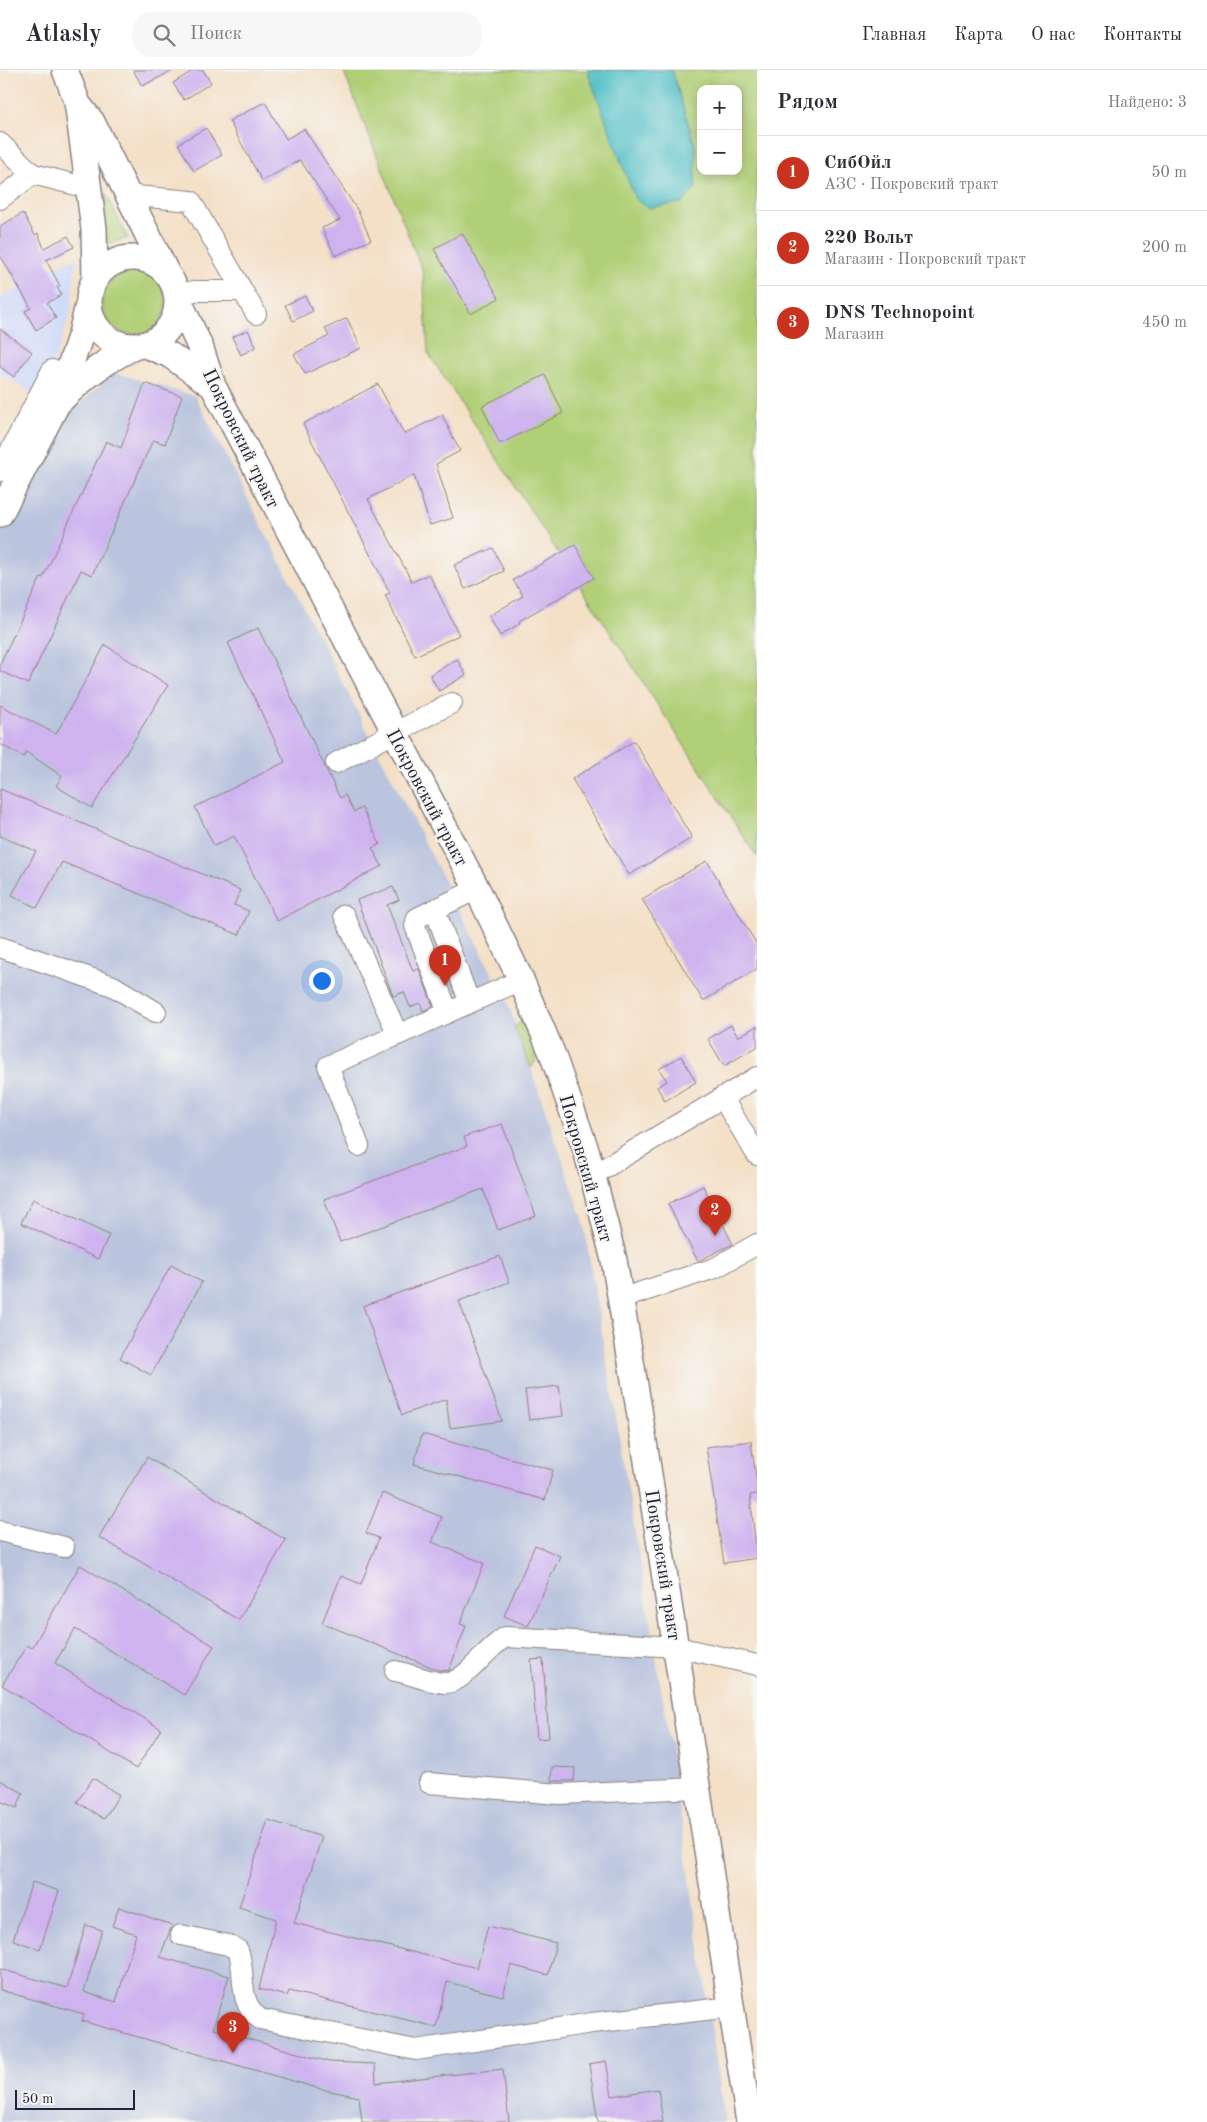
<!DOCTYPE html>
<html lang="ru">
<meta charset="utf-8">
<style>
:root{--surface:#fff;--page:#f7f7f7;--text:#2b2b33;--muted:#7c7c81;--line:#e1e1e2;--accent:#c8321e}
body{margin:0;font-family:"Old Standard TT",serif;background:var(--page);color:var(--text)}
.controls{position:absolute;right:15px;top:15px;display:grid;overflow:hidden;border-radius:10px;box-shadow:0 2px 12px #0003}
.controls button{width:45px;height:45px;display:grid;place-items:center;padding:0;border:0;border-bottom:1px solid var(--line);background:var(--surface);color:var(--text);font:25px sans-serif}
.scale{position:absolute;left:15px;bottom:12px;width:120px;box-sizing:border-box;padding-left:5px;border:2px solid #22223b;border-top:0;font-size:14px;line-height:18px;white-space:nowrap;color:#22223b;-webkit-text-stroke:4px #f6f6f2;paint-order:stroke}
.you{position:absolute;left:321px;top:910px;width:18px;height:18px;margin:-12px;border:4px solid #fff;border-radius:50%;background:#1a73e8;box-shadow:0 0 0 8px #1a73e833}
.badge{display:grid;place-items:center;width:32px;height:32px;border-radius:50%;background:var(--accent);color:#fff;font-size:16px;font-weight:700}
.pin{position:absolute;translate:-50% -41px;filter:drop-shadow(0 1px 2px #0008)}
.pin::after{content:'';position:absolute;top:26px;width:18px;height:15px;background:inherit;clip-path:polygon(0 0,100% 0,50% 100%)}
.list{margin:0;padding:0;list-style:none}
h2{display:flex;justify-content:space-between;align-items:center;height:65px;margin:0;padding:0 20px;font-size:21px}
h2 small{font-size:16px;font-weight:400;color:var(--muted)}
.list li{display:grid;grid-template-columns:32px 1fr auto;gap:15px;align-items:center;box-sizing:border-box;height:75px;padding:0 20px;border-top:1px solid var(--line)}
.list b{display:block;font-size:19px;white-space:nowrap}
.list p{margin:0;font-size:16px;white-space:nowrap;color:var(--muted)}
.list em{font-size:16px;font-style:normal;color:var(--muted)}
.icon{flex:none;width:28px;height:28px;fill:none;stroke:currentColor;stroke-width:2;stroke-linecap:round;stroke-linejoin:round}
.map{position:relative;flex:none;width:757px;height:2052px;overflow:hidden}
header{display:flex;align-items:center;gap:30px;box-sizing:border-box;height:70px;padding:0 25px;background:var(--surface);border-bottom:1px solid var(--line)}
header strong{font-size:24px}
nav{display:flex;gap:28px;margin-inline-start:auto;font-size:18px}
.search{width:350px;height:45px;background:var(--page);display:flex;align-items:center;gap:12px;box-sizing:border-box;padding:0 18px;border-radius:20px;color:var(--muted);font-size:19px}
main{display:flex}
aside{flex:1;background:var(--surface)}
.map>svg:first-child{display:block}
</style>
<header>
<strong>Atlasly</strong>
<div class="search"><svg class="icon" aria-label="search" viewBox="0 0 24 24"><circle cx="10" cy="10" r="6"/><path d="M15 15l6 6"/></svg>Поиск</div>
<nav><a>Главная</a><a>Карта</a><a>О нас</a><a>Контакты</a></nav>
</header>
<main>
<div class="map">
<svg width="757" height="2052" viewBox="0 0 757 2052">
<rect width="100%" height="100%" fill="#f6f6f2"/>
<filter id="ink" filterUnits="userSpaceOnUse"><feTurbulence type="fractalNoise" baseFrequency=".02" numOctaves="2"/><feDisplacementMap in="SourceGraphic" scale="10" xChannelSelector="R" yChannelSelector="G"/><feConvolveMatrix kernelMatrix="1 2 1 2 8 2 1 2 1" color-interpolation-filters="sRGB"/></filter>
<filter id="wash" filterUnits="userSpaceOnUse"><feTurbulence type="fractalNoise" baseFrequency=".0096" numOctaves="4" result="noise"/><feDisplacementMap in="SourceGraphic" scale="20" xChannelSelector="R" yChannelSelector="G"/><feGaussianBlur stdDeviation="1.12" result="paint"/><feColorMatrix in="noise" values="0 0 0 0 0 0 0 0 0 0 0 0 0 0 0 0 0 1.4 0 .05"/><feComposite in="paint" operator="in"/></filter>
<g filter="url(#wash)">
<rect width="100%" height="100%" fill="#f4e0c7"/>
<path fill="#d0daf9" d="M76,188L71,241L42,329L0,303V229L38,205Z"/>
<path fill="#bac4de" d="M115,303L195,326L509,936L583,1149L671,1678L725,2052H0V462L52,357Z"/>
<path fill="#b0cf76" stroke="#697858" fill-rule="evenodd" d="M343,0H757V787L428,283L423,202ZM701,19H738V101H701Z
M105,123L128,168L107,174Z
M102 233a32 32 0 1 1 64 0a32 32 0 1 1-64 0Z
M521,952L524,953C531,969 544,984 531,998L514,957Z"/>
<path fill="#52c0c7" stroke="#3a7181" d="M587,0H672L696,79L695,119L682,133L648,138L635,129Z"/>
<g id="blocks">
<path fill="#ceb3ef" d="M133,0H174L142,16Z
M194,0H203L211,13L184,30L173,13Z
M265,32L286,69L304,59L358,141L371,170L335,186L322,158L340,150L300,90L262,111L229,51Z
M206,58L222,85L194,101L178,74Z
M23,143L35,165L38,163L44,178L68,166L74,177L46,190L60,216L57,217L61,225L47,233L56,248L36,260L25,241L31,238L0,185V156Z
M462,163L499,228L471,244L434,179Z
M305,226L313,241L293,251L285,235Z
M347,248L361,278L305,304L294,284L329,266L325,259Z
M0,259L32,282L14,307L0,297Z
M248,260L256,277L241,285L232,267Z
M545,305L563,343L500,374L482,336Z
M145,313L182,326L165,374L153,370L92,505L81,500L28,614L0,601V594L41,507L43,508L106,371L121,378Z
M378,314L404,364L442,345L460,381L436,394L453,448L430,455L414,405L368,429L412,512L429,504L459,565L415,586L385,525L390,523L303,354Z
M575,475L594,508L519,551L520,553L500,566L489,546L523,526L513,510Z
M493,478L504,501L465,519L454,495Z
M258,558L340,728L345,725L354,742L362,738L380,774L372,778L382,796L277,851L234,766L214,776L195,737L285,692L228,573Z
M105,575L168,615L92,738L56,716L62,706L26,682L24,687L0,674V635L56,664Z
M457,589L466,605L439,621L430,605Z
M634,671L692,768L629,805L572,709Z
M0,719L240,820L234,835L249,841L239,865L62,792L37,838L12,825L36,781L0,766Z
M707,791L757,875V899L703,931L642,829Z
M393,817L399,830L387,835L413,901L419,899L433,936L423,941L420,933L410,937L404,922L393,926L357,830Z
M731,955L738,967L757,956V977L724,996L708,969Z
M681,986L696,1012L665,1031L657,1017L667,1011L659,999Z
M502,1054L536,1146L498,1160L483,1119L340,1172L324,1129L467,1076L464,1067Z
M703,1116L733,1174L698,1191L668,1134Z
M33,1129L109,1165L98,1189L21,1153Z
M500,1186L509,1212L459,1231L502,1351L450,1358L446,1329L402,1345L363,1236Z
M171,1195L202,1212L151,1305L120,1288Z
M559,1316L563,1346L529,1350L525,1320Z
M422,1364L553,1400L545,1430L414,1394Z
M751,1371L757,1415V1424L750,1425L757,1488L724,1493L706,1377Z
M147,1387L286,1470L239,1550L99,1467Z
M382,1423L442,1447L432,1472L484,1493L460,1554L466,1556L449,1600L441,1601L322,1553L341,1506L361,1514L379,1468L366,1463Z
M535,1475L560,1486L528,1556L504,1546Z
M80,1495L214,1576L184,1625L75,1559L55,1593L161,1659L136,1699L2,1615L27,1575L32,1578Z
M543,1589L549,1668L537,1669L531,1590Z
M552,1697L575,1698L574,1711H551Z
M93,1708L119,1725L104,1749L77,1732Z
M0,1710L23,1723L17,1738L0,1731Z
M268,1750L322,1767L294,1853L477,1898L488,1856L556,1873L548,1905L511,1895L503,1926L447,1912L436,1957L289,1921L287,1926L259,1919L276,1849L239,1837Z
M32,1812L59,1821L40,1879L13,1870Z
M119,1837L172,1855L160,1887L229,1906L213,1959L329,1992L375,1994L376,2013L503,1999L509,2052H362L359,2027L321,2019L82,1951L84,1944L0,1920V1899L67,1918L86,1855L102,1860L84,1922L116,1932L136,1864L112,1856Z
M606,1991L612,2026L658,2019L663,2052H598L589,1994Z"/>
</g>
</g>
<g filter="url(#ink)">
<use href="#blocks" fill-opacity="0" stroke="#8b8181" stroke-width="1"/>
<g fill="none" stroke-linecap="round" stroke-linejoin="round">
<g stroke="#8b8181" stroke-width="22">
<path id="minor" d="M0,73L33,104L88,118
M126,125L191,131L256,244
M0,129L33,104
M176,224L195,221H243
M0,401L52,300
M336,693L452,633
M440,837L436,843L470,933
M344,845L398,965
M0,877L113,916L156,942
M448,943L415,856L417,848L477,819
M722,1027L757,1085
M359,1076L328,996L521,910
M593,1105L757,1007
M620,1229L715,1198L757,1174
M0,1461L64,1477
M395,1601C411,1604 429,1612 445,1613C466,1613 487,1576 506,1567L677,1577L757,1595
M429,1713L559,1724L698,1718
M181,1865L228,1875L238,1880C247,1905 236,1931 260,1949L416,1980L592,1953L732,1937"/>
</g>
<g stroke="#8b8181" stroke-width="28">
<path id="major" d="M65,0L77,31L94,159L95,209
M81,38L92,52L167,204
M89 232a44 44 0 1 1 88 0a44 44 0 1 1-88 0Z
M176,224L201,279L213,316L477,819L521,910L552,983L587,1083L614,1190L638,1333L749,2052
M145,275L170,285L213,316
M60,331C84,307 107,289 138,275
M0,444L57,334L81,264L89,231"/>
</g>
<use href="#minor" stroke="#fff" stroke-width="20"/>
<use href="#major" stroke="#fff" stroke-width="25"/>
</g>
</g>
<g text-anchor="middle" stroke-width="4" stroke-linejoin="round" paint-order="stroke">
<g font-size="19" fill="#22223b" stroke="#f6f6f2">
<text transform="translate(242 368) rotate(64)" y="7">Покровский тракт</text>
<text transform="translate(428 727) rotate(62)" y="7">Покровский тракт</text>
<text transform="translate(587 1098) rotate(74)" y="7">Покровский тракт</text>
<text transform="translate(664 1495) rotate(81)" y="7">Покровский тракт</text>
</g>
</g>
</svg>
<div class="controls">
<button>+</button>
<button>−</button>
</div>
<div class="scale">50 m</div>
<div class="you"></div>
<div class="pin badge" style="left:445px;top:916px">1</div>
<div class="pin badge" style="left:715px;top:1166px">2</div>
<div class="pin badge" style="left:233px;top:1983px">3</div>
</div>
<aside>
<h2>Рядом<small>Найдено: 3</small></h2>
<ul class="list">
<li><span class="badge">1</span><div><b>СибОйл</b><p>АЗС · Покровский тракт</p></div><em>50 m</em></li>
<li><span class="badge">2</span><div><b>220 Вольт</b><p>Магазин · Покровский тракт</p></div><em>200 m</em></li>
<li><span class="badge">3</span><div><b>DNS Technopoint</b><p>Магазин</p></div><em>450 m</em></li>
</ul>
</aside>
</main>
